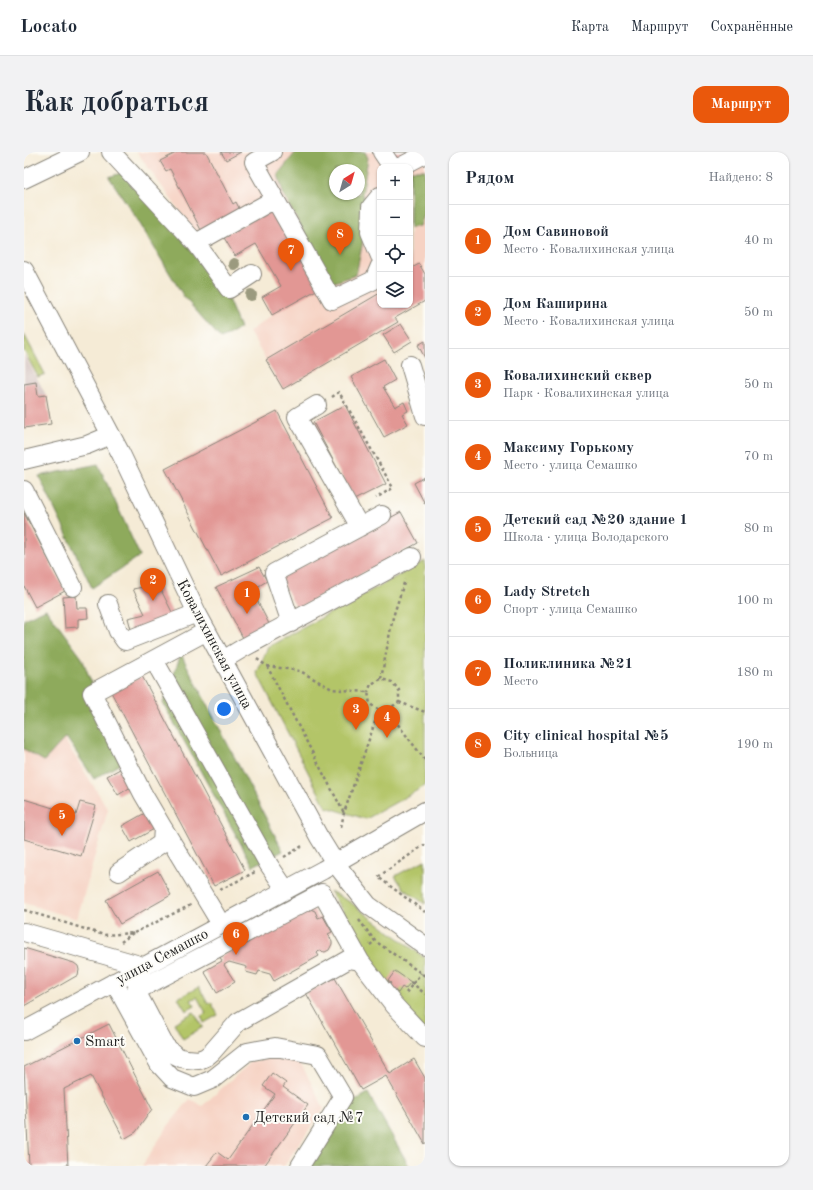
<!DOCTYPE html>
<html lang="ru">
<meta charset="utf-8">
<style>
:root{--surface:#fff;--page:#f2f2f3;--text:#1f2937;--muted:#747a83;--line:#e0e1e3;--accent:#ea580c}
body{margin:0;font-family:"Old Standard TT",serif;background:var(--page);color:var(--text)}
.controls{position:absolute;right:12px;top:12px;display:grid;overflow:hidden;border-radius:8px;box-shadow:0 1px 3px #0004}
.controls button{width:36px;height:36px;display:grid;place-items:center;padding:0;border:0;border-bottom:1px solid var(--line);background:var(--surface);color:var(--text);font:20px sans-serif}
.compass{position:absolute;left:305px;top:12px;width:36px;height:36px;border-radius:50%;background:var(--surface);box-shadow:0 1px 3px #0004;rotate:37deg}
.you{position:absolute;left:200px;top:557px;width:14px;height:14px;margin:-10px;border:3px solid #fff;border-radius:50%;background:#1a73e8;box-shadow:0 0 0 6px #1a73e833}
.badge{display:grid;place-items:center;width:26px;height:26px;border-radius:50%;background:var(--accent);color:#fff;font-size:13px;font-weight:700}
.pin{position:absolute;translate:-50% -33px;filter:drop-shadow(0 1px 2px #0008)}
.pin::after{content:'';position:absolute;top:21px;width:14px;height:12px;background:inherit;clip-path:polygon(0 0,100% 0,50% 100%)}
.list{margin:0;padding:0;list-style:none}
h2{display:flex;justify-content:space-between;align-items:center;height:52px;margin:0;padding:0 16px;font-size:17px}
h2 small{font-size:13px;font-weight:400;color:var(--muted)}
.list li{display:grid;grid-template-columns:26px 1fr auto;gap:12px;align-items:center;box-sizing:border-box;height:72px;padding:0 16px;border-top:1px solid var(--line)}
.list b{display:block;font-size:15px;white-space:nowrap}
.list p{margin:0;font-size:13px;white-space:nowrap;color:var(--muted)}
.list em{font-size:13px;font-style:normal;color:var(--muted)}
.icon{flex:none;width:22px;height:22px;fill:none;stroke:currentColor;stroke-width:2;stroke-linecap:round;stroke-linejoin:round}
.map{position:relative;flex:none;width:401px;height:1014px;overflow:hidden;border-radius:12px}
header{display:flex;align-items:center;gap:24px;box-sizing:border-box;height:56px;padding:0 20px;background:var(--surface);border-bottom:1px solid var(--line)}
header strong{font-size:19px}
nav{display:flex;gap:22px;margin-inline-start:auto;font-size:14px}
.intro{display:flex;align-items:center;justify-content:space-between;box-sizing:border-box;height:96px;padding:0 24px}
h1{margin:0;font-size:28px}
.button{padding:10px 18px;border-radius:12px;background:var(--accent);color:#fff;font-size:14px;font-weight:700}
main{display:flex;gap:24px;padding:0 24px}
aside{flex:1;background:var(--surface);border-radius:12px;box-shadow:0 1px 3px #0004}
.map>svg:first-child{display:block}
</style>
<header>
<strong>Locato</strong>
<nav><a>Карта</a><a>Маршрут</a><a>Сохранённые</a></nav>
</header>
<div class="intro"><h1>Как добраться</h1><a class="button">Маршрут</a></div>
<main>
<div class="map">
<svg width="401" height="1014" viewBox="0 0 401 1014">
<rect width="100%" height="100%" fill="#fdfcf7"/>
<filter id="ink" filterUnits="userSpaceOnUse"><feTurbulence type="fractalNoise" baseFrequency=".025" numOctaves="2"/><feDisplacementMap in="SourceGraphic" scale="8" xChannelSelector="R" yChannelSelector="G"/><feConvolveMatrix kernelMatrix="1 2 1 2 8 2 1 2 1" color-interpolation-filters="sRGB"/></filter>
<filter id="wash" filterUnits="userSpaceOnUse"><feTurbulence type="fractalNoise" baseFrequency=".012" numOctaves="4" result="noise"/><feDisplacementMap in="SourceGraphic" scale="16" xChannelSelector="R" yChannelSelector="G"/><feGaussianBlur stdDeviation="0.9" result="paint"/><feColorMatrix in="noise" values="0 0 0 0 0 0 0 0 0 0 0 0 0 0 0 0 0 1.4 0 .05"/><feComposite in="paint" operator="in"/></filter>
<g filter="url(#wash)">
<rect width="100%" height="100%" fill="#f5ebd6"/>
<path fill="#f6d2c3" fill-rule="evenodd" d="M113,0H401V122L395,112L386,117V15H356V135L354,136L356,141L242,208L225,180L248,163L296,136L249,55L181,94ZM311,18H335V42H311Z
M0,504L33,576L84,657L53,767L0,751Z
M262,901L275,908L300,956L260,1014H118L144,974L166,947L178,954L227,910Z"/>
<path fill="#d1bfbd" d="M0,202L22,243L27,272L0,276Z"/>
<path fill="#b3c568" stroke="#687042" d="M0,182L21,222L14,225L0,199Z
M401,409V634L342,667L302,655L233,521L244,495Z
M401,708V752L380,737L371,724Z
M306,739L326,750L401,806V884L357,826L340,794Z
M175,835L184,852L187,850L194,863L180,871L177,864L182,861L173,845L167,848L171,854L162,859L154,846Z
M170,860L179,875L159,887L150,871Z"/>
<path fill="#8eaa5c" stroke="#55633c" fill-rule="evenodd" d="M272,0H341L344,6L338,44L356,51V81L340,84L332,123L308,131L260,44L254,22ZM311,18H335V42H311Z
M386,18H401V61L396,74L386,76Z
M97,21L145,70L204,147L216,176L197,187L160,145L113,67L85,25Z
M74,312L116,404L68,436L15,324Z
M22,457L58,506L98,611L70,627L42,585L20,609L0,597V467Z
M157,502L259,699L229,714L139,551Z
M344,941L385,1014H283L322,954Z"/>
<g id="blocks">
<path fill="#e29794" d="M154,0H182L209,52L212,50L217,60L178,80L146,17L142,19L136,9Z
M197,0H217L202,8Z
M369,0H392L374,10Z
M249,55L296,136L248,163L238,145L257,134L232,92L211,104L199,84Z
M395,112L401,122V149L371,166L374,170L259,237L242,208L356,141V153H386V117Z
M377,172L388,189L370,200L359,183Z
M401,189V206L394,193Z
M360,207L371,228L359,235L371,255L380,250L384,259L378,262L384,272L360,285L327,225Z
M12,230L14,244L22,243L27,272L0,276V232Z
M321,253L362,332L330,348L289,270Z
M253,259L309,366L197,424L141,317Z
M401,325V352L390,331Z
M377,360L394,391L273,457L256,426Z
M0,361L41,439L11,455L0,434Z
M235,415L243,429L228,438L245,472L219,486L192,435Z
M134,432L151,466L108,481L104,466L121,462L109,437Z
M52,444L53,456H63L64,466L54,467V475L41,476L39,445Z
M118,524L221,718L190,734L87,540Z
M96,617L107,635L94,643L83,624Z
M0,647L52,663L56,650L72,654L57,704L0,687Z
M121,661L130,677L107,690L98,674Z
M134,719L147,743L96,772L82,748Z
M284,756L291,759L294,766L299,764L308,780L304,782L308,789V792L305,798L301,800L295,799L293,801L295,804L250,829L246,822L235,819L233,823L222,820L223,815L205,810L200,813L211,830L193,841L180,819L198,809L196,805Z
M0,796L50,811L54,814L55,818L54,823L0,854Z
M371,819L387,830L381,837L378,835L374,841L365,834L367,831L364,829Z
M311,826L366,922L390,907L401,926V992L362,924L337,938L282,841Z
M85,872L128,957L112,980L100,987L67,924L40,937L44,1014H5L0,915Z
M248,921L262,931L259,935L284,953L240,1014H182L193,1000L204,1008L251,942L239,934Z"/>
</g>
</g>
<g filter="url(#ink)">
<use href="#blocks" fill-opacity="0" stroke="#888479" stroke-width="1"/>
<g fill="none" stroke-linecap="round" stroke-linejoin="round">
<g stroke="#888479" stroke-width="20">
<path id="minor" d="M87,0L172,91L205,137L228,122
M248,0L230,10L308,148L350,128L356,114
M358,0L368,15
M376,15L401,2
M0,27L56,0
M356,44L347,55L346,80L356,104
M172,91L251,47
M0,118L97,302L173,461L295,685L311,711L344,753L401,794
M386,213L401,264
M293,253L273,265L336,375
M0,308L63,293L87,283
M0,338L49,435
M84,452L94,479L101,489L173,461
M267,471L250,421L358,363
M130,508L245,713L262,738
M199,508L219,496L388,405
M139,676L197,772
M95,720L138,691L139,676L119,642L68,541L183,479
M0,780L119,814L112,839L141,894L151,903L157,906L163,907L175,908L182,905L188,900L214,870L325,807L336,809L370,853L401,886
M90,830L135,912L148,926L170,935L189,927L223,900L251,895L294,903L319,945L276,1014
M112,839L298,741L336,809
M0,879L299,718L401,659"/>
</g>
<path stroke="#888479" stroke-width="2.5" stroke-dasharray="3 3" stroke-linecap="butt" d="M308,245L315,240L369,336L352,346
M233,507L243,514L276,519L308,537L344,540L346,552L355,558H363L375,550V538L368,530L357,527L347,532L344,540
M243,514L320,661
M357,527L369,465L381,428
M375,550L401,560
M363,558L401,608
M317,675L320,661L355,558
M401,694L400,693L354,725L401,760
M260,705L280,693
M196,738L231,720
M0,758L80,783L110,781L167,753
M335,768L351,789L401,824
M97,790L109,781
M346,793L351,789
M387,830L401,842
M382,841L397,821"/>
<use href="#minor" stroke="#fff" stroke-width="18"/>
</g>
<g fill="#9b9a7f">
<circle cx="210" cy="112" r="6"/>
<circle cx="227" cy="143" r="6"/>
</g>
</g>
<g fill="#1f6fb2" stroke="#fdfcf7" stroke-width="1.5">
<circle cx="53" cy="889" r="4"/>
<circle cx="222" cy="965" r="4"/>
</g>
<g text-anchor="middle" stroke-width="4" stroke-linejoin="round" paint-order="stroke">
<g font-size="15" fill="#1c1c1c" stroke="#fdfcf7">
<text transform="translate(191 492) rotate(62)" y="5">Ковалихинская улица</text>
<text transform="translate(138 804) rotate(-28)" y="5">улица Семашко</text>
</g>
<g font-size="15" fill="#1c1c1c" stroke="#fdfcf7" text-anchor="start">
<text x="61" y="894">Smart</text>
<text x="230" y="970">Детский сад №7</text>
</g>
</g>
</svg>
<div class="controls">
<button>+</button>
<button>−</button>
<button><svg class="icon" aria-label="locate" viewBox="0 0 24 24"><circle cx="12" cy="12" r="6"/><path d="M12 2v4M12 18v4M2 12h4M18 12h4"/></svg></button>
<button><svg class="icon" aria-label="layers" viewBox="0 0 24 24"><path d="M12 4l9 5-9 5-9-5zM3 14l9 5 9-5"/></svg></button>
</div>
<svg class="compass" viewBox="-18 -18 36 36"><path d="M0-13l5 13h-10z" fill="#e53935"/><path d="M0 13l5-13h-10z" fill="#747a83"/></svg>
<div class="you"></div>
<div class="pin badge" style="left:223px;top:462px">1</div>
<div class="pin badge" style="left:129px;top:449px">2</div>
<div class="pin badge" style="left:332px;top:578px">3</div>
<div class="pin badge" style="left:363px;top:586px">4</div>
<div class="pin badge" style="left:38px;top:684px">5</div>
<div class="pin badge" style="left:212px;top:803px">6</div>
<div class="pin badge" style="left:267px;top:119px">7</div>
<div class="pin badge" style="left:316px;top:103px">8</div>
</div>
<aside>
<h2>Рядом<small>Найдено: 8</small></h2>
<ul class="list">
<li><span class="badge">1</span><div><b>Дом Савиновой</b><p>Место · Ковалихинская улица</p></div><em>40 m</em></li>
<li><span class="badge">2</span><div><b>Дом Каширина</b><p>Место · Ковалихинская улица</p></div><em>50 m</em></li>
<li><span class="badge">3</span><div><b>Ковалихинский сквер</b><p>Парк · Ковалихинская улица</p></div><em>50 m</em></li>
<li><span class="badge">4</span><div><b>Максиму Горькому</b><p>Место · улица Семашко</p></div><em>70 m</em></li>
<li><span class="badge">5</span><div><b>Детский сад №20 здание 1</b><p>Школа · улица Володарского</p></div><em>80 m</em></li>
<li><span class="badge">6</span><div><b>Lady Stretch</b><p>Спорт · улица Семашко</p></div><em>100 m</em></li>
<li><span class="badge">7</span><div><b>Поликлиника №21</b><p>Место</p></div><em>180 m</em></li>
<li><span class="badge">8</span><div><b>City clinical hospital №5</b><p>Больница</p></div><em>190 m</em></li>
</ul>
</aside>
</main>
